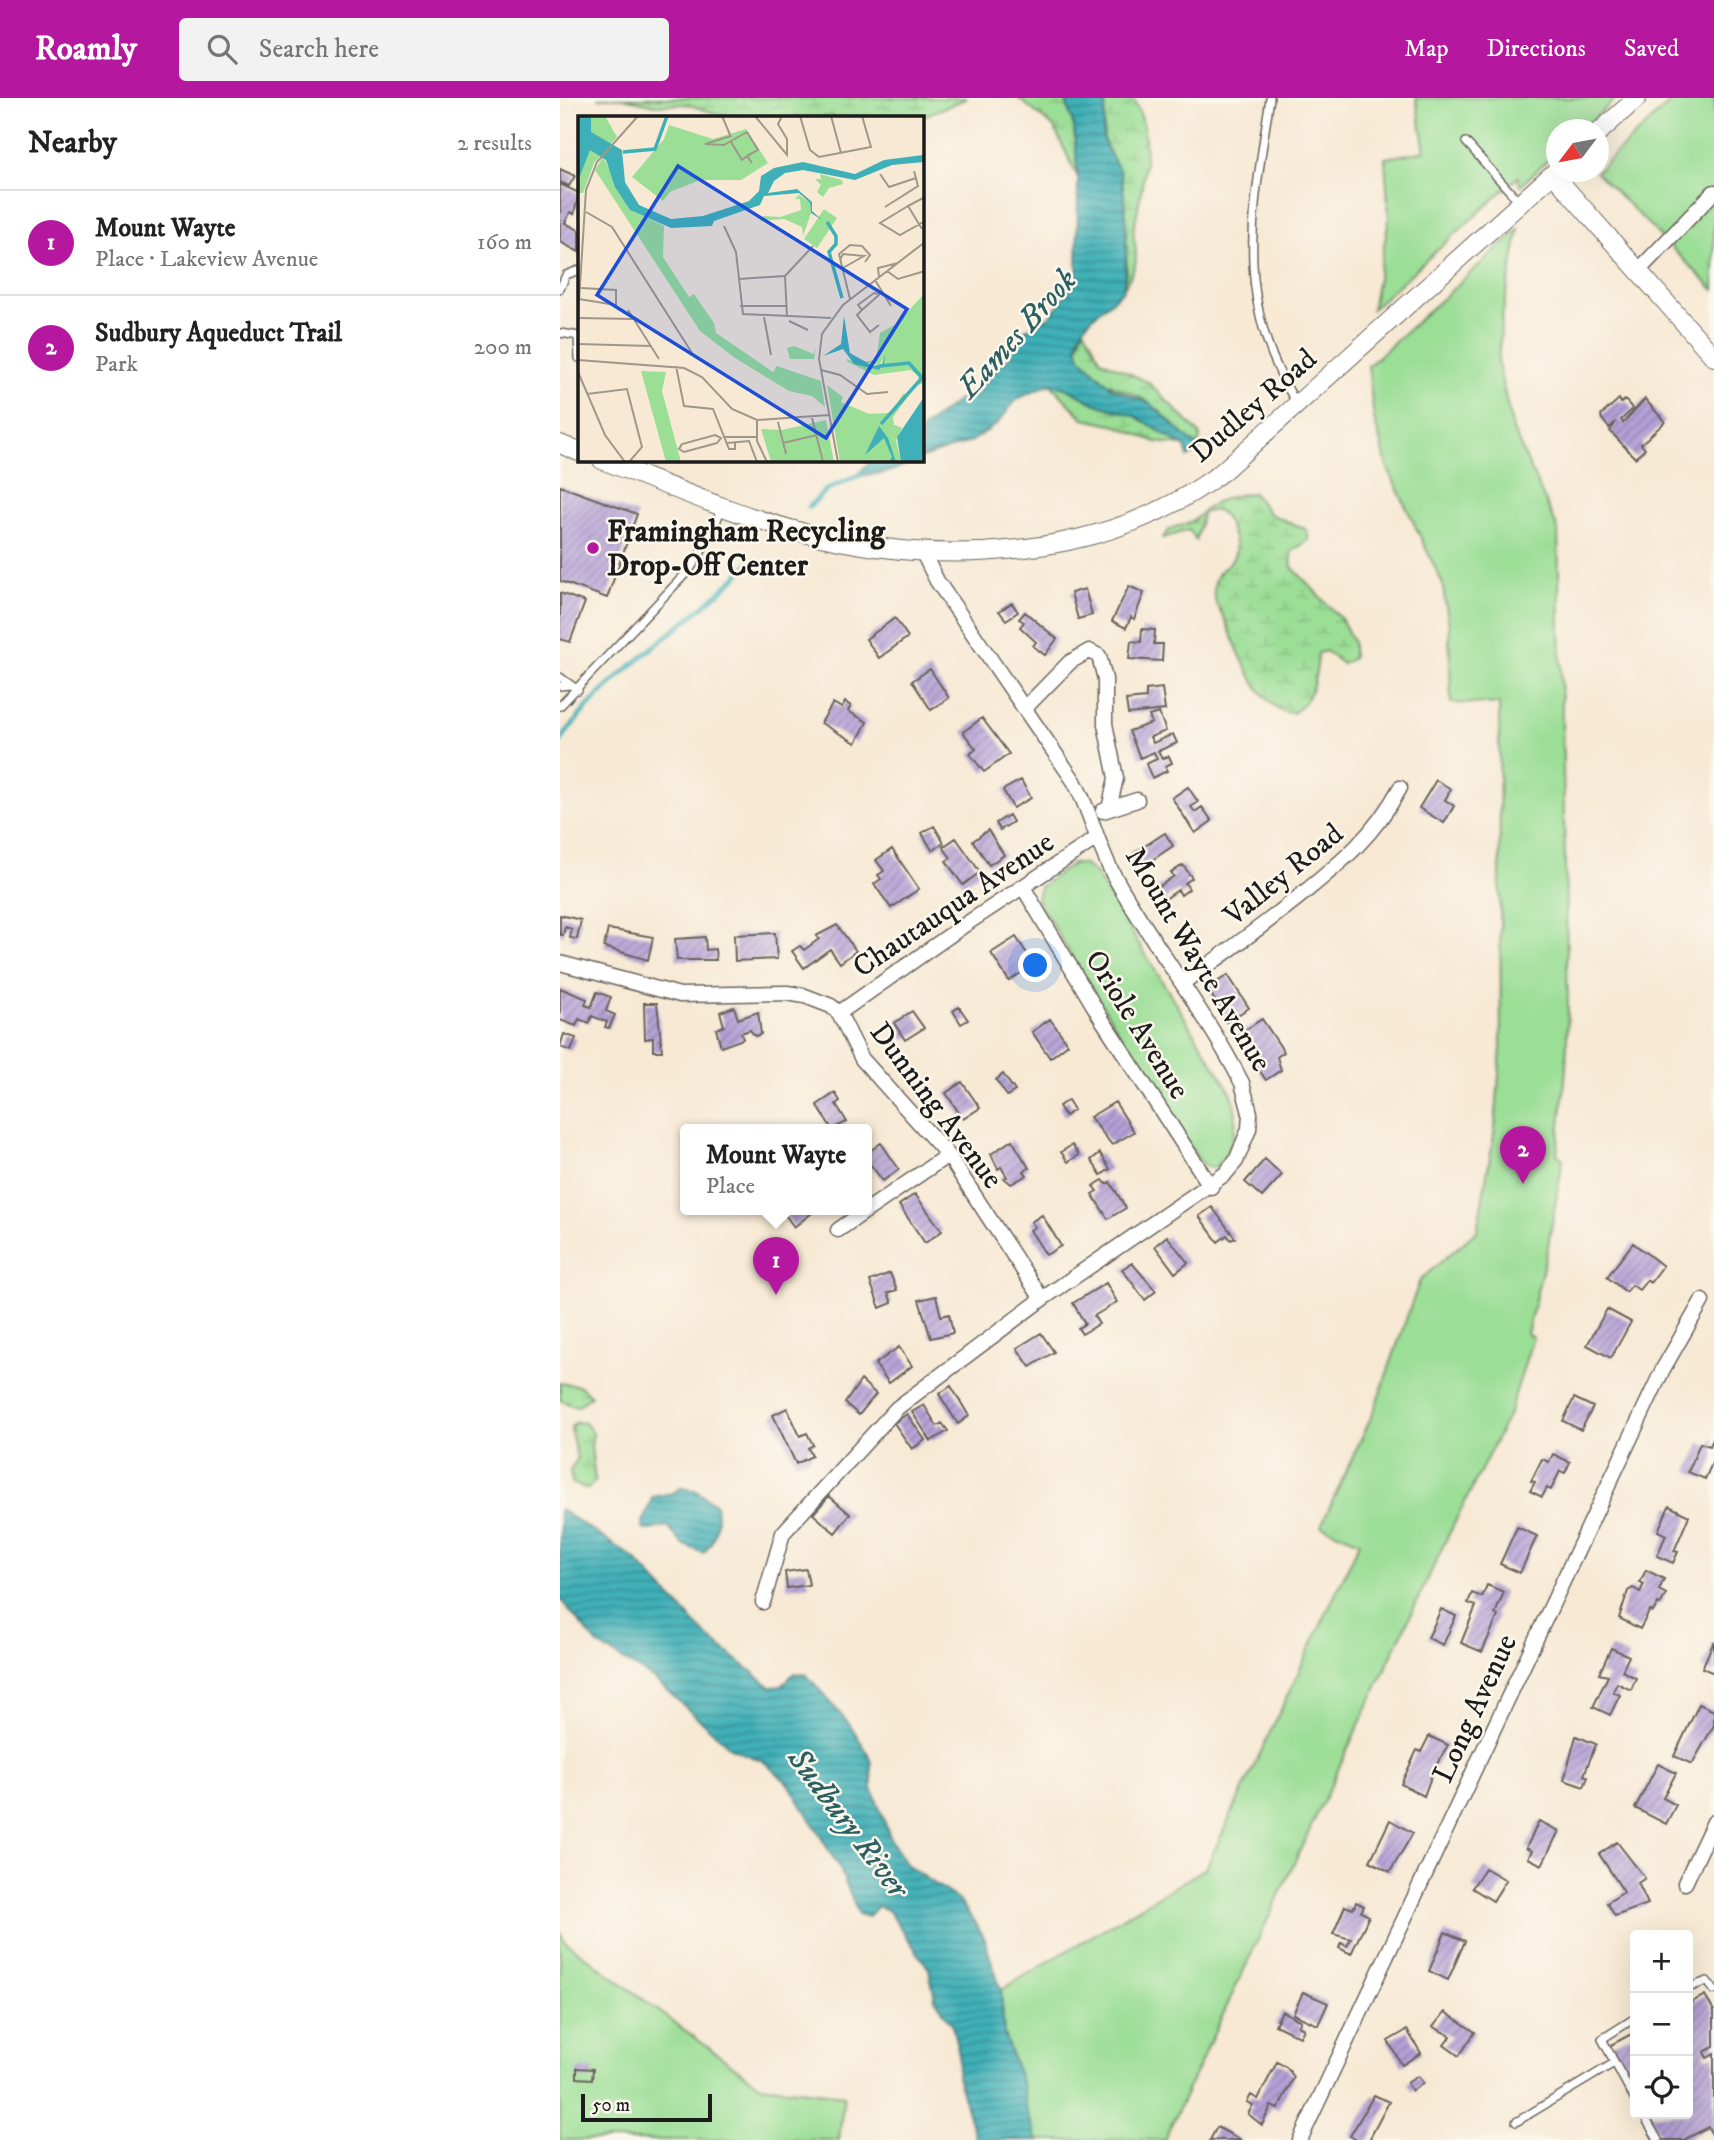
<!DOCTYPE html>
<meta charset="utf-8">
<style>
:root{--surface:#fff;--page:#f2f2f2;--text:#222;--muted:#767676;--line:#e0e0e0;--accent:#b5179e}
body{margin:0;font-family:"IM FELL DW Pica",serif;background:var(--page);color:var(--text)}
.controls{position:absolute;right:21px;bottom:21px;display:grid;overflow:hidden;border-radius:7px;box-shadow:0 7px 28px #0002}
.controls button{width:63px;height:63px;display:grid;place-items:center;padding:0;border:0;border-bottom:2px solid var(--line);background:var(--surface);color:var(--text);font:35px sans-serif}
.compass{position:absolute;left:986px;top:21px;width:63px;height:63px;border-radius:50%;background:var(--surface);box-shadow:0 7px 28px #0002;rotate:238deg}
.scale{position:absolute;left:21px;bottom:18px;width:131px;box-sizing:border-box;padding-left:7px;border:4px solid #1c1c1c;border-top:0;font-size:19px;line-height:24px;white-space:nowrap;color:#1c1c1c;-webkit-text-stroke:5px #fbf7ec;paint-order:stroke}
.you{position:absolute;left:476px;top:868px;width:24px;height:24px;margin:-18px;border:5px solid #fff;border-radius:50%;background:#1a73e8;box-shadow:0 0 0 10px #1a73e833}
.badge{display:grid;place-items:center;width:46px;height:46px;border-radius:50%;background:var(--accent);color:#fff;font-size:23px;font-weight:700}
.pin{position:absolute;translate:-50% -58px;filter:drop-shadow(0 2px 4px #0008)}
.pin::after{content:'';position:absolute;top:37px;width:24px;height:21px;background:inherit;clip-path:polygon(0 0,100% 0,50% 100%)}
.popup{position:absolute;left:120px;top:1026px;width:192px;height:91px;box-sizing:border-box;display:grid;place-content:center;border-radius:7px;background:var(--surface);filter:drop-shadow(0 2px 5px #0005);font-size:23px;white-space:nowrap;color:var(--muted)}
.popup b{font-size:26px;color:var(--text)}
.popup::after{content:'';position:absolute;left:50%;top:100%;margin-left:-14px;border:14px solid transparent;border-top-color:var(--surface)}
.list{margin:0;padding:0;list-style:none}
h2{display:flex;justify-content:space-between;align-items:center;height:91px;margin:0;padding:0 28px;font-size:30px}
h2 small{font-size:23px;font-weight:400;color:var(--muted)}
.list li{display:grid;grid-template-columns:46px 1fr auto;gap:21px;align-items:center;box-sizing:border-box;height:105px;padding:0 28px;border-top:2px solid var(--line)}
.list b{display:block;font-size:26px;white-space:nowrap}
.list p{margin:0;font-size:23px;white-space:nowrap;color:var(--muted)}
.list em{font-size:23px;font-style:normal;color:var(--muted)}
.icon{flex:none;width:38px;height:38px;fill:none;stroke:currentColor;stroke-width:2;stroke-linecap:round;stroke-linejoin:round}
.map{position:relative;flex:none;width:1154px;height:2042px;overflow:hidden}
header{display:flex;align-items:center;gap:42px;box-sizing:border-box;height:98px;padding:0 35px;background:var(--accent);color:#fff}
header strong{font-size:33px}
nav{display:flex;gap:38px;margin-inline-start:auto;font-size:24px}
.search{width:490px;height:63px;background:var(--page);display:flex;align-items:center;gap:18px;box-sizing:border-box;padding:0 24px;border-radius:7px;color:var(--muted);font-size:26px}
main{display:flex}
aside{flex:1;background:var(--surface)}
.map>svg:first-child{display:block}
</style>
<header>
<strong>Roamly</strong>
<div class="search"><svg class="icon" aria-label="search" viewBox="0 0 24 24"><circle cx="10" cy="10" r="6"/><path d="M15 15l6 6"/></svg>Search here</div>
<nav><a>Map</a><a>Directions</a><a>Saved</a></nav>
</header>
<main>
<aside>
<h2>Nearby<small>2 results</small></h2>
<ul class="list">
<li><span class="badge">1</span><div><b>Mount Wayte</b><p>Place · Lakeview Avenue</p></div><em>160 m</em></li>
<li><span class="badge">2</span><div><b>Sudbury Aqueduct Trail</b><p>Park</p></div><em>200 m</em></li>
</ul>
</aside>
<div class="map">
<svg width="1154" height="2042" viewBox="0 0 1154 2042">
<defs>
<pattern id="wetland-marsh" width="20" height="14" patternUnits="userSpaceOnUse" patternTransform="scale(1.75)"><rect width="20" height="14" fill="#9bde96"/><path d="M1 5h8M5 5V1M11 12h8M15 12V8" fill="none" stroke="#85be81"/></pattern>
<pattern id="water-rules" width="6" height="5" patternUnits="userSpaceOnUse" patternTransform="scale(1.75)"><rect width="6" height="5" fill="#3fb0b7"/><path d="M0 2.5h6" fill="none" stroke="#348e94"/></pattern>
<pattern id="building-hatch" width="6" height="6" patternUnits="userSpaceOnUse" patternTransform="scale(1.75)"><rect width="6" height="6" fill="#b4a1d7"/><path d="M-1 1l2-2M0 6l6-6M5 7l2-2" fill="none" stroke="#9282ae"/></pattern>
</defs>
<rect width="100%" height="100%" fill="#fbf7ec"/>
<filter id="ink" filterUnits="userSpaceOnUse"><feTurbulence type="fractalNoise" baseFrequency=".0143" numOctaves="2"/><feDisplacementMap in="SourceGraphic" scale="14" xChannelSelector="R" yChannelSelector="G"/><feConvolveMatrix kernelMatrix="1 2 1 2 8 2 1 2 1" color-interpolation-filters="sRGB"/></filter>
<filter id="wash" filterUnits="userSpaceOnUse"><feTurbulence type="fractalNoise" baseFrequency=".00686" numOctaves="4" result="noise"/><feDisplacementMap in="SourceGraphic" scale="28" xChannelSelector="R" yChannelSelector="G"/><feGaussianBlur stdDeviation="1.57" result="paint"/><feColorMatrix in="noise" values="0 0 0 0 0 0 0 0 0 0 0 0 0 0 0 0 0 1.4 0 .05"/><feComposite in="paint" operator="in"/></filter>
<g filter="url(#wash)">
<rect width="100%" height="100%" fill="#f7e9d4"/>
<path fill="#9bde96" stroke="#5c7d59" stroke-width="2" d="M856,0H1057L1022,31L996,32V54L960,88L958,79L812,211L829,121L825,60L865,53Z
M1115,0H1154V192L1036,74Z
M959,131L942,219L938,266L953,332L998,431L1008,907L1006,971L997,1056L1003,1061L988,1148L967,1236L973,1239L949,1316L882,1450L604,2042H477L465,2006L463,1989L444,1936L441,1892L646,1770L800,1444L761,1428L813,1315L860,1182L917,1133L935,1031L941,950L939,606L891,605L889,527L882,484L828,371L814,320L808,268Z
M512,766H523L535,775L672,996C680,1021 675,1050 655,1069H646L638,1061L480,807L477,801L480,789Z
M0,1835L6,1844L200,1988L284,1997L279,2042H0Z"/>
<path fill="url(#wetland-marsh)" stroke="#5c7d59" stroke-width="2" d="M37,0H408L361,19H166L127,6L96,7L63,0Z
M458,0H505L514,29L518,80L494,29Z
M544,0H572C596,34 582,91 574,129C572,138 576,147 576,156C577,169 569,180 563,192L567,169L565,118L561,77L544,43Z
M524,230L541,262L588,284L640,336L639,346L636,347C620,335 607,319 591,306C565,286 532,292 517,252Z
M490,286L508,291L536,306L575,318L621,347L596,344L557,328L524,321Z
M693,395L710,416L747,432L749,442L731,454L732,469L782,522L793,544V560L783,566L766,553L758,555C757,576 752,604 733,615C700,615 676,548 666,523C661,513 653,505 654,493C654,459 690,474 669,427C665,420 663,414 655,412L643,415L636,442L629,432L603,440C612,423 626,431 635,421C654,402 666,398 693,395Z
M0,1285L20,1288L31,1298L17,1309L0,1302Z
M16,1324L25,1325L33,1335L31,1348L35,1383L28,1391L12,1385L10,1372L17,1362C16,1349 11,1342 11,1329Z"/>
<path fill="url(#water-rules)" stroke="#2e666a" stroke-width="2" d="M505,0H544C549,15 540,32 544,43C547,55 558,65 561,77C567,106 568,163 563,192C548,210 508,227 520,259L552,290L591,306L640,351L628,359L625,349L575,318L536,306L508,291L490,286L457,301L437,326L412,343L362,360V331L406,296H418L431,273L450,259L465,232L489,219L517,181L518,80L514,29Z
M312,362H357L326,375L296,378Z
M120,1390L135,1392L156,1407C159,1424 156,1444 143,1455L122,1446L107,1428L90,1432L82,1431C82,1418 90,1411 92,1399L113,1395Z
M0,1411L75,1461L146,1537L211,1589L222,1588L233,1576H246L291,1628L307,1654L312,1665V1690L332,1744L347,1767L400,1803L423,1837L441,1892L444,1936L463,1989L465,2006L477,2042H416L397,1978L399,1956L392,1927L375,1901L369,1871L328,1812L318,1808L308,1819L298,1816L280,1771L229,1686L203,1663L172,1651L94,1581L37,1546L0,1501Z"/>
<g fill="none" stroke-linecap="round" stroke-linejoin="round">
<path stroke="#3fb0b7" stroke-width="5" d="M249,409L266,392L302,376
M0,644C46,573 136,525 192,462"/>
</g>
<g id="blocks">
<path fill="url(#building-hatch)" d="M0,71L15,78L9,88L0,84Z
M0,86L19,95L14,116L10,114L5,125L19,132V154L0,144Z
M1059,301L1061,305L1065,302L1073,311L1061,322L1063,325L1085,301L1105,324L1081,346L1085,351L1075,360L1050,333L1056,324L1049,330L1042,321L1041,317Z
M0,388L77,416L47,500L0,483Z
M569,488L584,495L574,521L571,519L566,530L552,523Z
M525,491L532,517L518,521L511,495Z
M0,495L25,504L10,544L0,541Z
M452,505L458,514L446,522L439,513Z
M465,514L497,541L485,557L473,548L476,544L460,529L464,524L459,521Z
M335,520L348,539L319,560L306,541Z
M582,531L595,532L594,546H603L602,563L569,561L571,543L581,544Z
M370,571L389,600L371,612L352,583Z
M602,590L605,612L568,616L566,602L586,600V592Z
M285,604L291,608L288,613L307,624L296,645L261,625L273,605L282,610Z
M599,615L606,633L590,639L593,645L613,636L617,645L598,653L602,661L609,658L612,665L605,668L607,673L592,680L586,666L597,661L594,654L580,660L569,633L592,625L589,618Z
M422,620L449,656L424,674L410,656L416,651L403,634Z
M461,682L471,700L453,710L443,692Z
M876,682L891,691L885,702L894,708L884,725L859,710Z
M628,689L638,704L631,709L635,714L642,709L652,723L635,735L612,700Z
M449,717L453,724L440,732L436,725Z
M374,728L384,745L372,752L362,735Z
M428,732L444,757L429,767L413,743Z
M605,735L613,748L583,768L574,755Z
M396,740L420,774L403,787L386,763L391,760L383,749Z
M332,751L359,791L331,810L314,786L321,781L318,777L324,773L316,762Z
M623,767L632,780L625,785L629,791L621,797L618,792L605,801L597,790L614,778L611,775Z
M0,817L21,822L17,841L10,840L12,831L5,829L3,837H0Z
M277,827L296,853L280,865L270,851L244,870L232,853L240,848L244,852L259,841L256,838Z
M48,831L93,839L88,862L44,849Z
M215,835L217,861L175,863L174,837Z
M145,839L146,852L155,851L156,862H117L115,841Z
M456,839L474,866L449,883L431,855Z
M668,877L689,910L666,924L648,890Z
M0,890L27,901L25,907L31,909L37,894L51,899L46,913L55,917L49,930L45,929L47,924L32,918L29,925L19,921L16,928L0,922Z
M84,905H97L102,953H93V940L85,941Z
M174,909L178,921L198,914L201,936L195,938L190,932L181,935L183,941L161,949L156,931L164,928L160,914Z
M399,909L408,922L401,926L393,913Z
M352,913L364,930L345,942L334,925Z
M490,921L508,946L490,960L472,934Z
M702,921L724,954L717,959L721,972L706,982L691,961L695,958L690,950L686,952L676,938Z
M4,936L16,940L11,953L0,949Z
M443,976L455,993L447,998L436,982Z
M402,984L420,1010L403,1021L386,995Z
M275,995L280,1003L276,1006L287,1024L272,1031L257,1007Z
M508,1002L514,1012L505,1018L499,1008Z
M555,1004L574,1034L552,1047L530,1019Z
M452,1042L469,1070L464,1073L467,1077L451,1086L444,1080L447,1079L441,1069L438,1071L431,1056Z
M321,1045L339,1071L323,1083L307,1062V1055Z
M512,1047L519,1057L508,1064L501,1054Z
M540,1055L550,1071L541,1077L531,1062Z
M705,1061L722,1077L702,1099L685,1084Z
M543,1082L546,1086L550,1084L566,1110L548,1121L532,1096L537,1093L533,1088Z
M355,1096L382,1133L365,1145L339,1107Z
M652,1109L675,1140L671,1142L667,1137L658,1144L639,1118Z
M221,1111H257L234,1129Z
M482,1117L501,1148L486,1157L470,1132L475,1129L471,1124Z
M607,1138L628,1165L615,1175L595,1148Z
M1073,1145L1103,1168L1090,1185L1087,1182L1079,1192L1072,1187L1066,1194L1047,1179Z
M572,1165L596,1193L585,1202L562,1171Z
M330,1175L337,1192L328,1195L332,1205L320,1210L310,1183Z
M546,1185L557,1204L534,1218L539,1226L522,1236L518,1230L525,1226L513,1205Z
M376,1198L381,1218L389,1216L393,1235L371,1240L359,1202Z
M1047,1211L1071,1224L1051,1260L1027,1247Z
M481,1235L494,1254L470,1269L457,1250Z
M339,1249L352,1268L329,1285L315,1266Z
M301,1282L316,1296L299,1317L285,1305Z
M391,1288L409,1318L398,1326L379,1296Z
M1014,1300L1033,1309L1021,1332L1003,1323Z
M364,1307L377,1328L382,1325L388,1333L371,1343L352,1314Z
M227,1310L240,1338L247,1335L253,1347L248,1350L252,1358L236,1366L213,1317Z
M347,1316L365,1342L352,1351L334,1325Z
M1154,1338V1361L1145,1381L1128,1374L1140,1345L1150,1348Z
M993,1356L1010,1364L1005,1375L1000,1373L991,1392L987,1390L982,1399L970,1393L975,1384L971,1383L982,1361L989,1364Z
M269,1398L290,1416L275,1435L253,1416Z
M1109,1408L1129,1418L1114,1453L1118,1454L1113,1465L1097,1458L1106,1437L1098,1433Z
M957,1429L977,1438L960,1475L940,1466Z
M246,1471L249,1487L227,1490L225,1474Z
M1086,1472L1104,1481L1099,1492L1106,1496L1100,1507L1098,1505L1093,1514L1090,1512L1080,1531L1059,1520L1068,1493L1073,1490L1080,1494L1084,1486L1080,1484Z
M927,1487L944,1494L935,1516L938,1518L922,1554L901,1545L916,1508L908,1505L912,1495L922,1499Z
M881,1511L896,1518L883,1547L868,1540Z
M1154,1543V1575L1142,1570Z
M1051,1550L1069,1558L1062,1573L1076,1580L1071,1592L1057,1585L1053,1594L1060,1597L1050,1617L1033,1609L1048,1578L1039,1576Z
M1139,1606L1154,1613V1627L1132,1666L1114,1658Z
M869,1638L888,1647L874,1671L864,1698L841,1686L857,1652L861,1654Z
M1016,1638L1036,1646L1024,1677L1028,1679L1024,1689L1004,1682Z
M1098,1666L1116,1675L1103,1700L1116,1707L1106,1726L1075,1710Z
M830,1722L853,1735L830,1774L810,1763Z
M979,1723L999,1733L982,1767L968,1760L972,1753L966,1750Z
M1057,1744L1085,1780L1078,1785L1088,1806L1055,1818L1047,1805L1064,1794L1039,1756Z
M925,1770L946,1782L933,1803L912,1790Z
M796,1804L804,1808L801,1814L809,1818L791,1856L779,1850L781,1845L787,1848L791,1841L773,1836L785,1808L793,1811Z
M885,1834L905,1843L888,1882L869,1873Z
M743,1894L768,1905L758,1927L733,1916Z
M1145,1897L1154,1913V1949L1144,1954L1147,1960L1154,1956V2040L1148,2029L1124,2042H1102L1088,2016H1128V1906Z
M722,1913L741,1923L738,1928L744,1931L740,1939L715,1927Z
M885,1914L915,1934L899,1958L884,1947L891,1938L873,1929Z
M847,1932L861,1955L842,1967L828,1943Z
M1075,1934V1996L1049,1948Z
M717,1964L726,1969L734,1979L718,2011L711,2008L702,2027L688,2016L693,2007L687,2004L691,1997L698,2001Z
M17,1970L33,1971L32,1981L17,1980Z
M858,1978L863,1985L852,1993L847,1985Z
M814,1997L829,2004L809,2042H797L790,2038Z
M657,2029L681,2042H650Z"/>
</g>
</g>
<g filter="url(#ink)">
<use href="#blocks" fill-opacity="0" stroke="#69645c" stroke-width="2"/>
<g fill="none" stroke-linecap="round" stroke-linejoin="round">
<g stroke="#69645c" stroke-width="10">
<path id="service" d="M710,0C693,114 672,202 737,306
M906,44L960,105
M0,191L6,177L19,172
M0,235L19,238
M18,239L19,260
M0,579L18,592
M0,588L10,587
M0,608L131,470L150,440L162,409
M1128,1890L1147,1883L1154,1892
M1075,1920L1042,1941L1075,2002
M1083,2016L1098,2042
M956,2024L1054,1965"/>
</g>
<g stroke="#69645c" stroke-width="17">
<path id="minor" d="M1079,172L1154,94
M465,610L510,564L529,553L539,558L545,581V626L556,680L549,711
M543,713L577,702
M463,789L541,920L651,1089
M0,865L120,897L227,895L245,898L271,908L279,915L302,961L388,1057L482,1201
M622,885C661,859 698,831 735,802C779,766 812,741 840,690
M279,915L403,828L537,740
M278,1132L388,1057
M203,1504L223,1435L337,1310L482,1201L665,1076L676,1063L689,1031L690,1015L682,985C645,912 593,848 553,776C537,746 531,714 514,683L377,483L362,453
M1125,1785L1154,1724
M740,2042L1103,1271L1142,1203"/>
</g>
<g stroke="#69645c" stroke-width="20">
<path id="tertiary" d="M1038,35L1077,0
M993,76L1154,259
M0,346L19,354
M42,362C107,387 173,416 241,434C378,470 546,463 662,374L996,73"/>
</g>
<use href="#service" stroke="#fff" stroke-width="7"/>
<use href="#minor" stroke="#fff" stroke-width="14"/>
<use href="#tertiary" stroke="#fff" stroke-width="18"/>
</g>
</g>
<circle fill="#b5179e" stroke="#fbf7ec" stroke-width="2.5" cx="33" cy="450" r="7"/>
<g text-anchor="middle" stroke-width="5" stroke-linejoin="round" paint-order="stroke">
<g font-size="30" fill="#1c1c1c" stroke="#fbf7ec">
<text transform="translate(693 307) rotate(-41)" y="10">Dudley Road</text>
<text transform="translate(723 776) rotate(-39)" y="10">Valley Road</text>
<text transform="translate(393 806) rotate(-34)" y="10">Chautauqua Avenue</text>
<text transform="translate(639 861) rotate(59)" y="10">Mount Wayte Avenue</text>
<text transform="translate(578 926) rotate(58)" y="10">Oriole Avenue</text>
<text transform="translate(377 1007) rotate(53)" y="10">Dunning Avenue</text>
<text transform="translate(914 1610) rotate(-65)" y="10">Long Avenue</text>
</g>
<g font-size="30" font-weight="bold" fill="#1c1c1c" stroke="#fbf7ec" text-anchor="start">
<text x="47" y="443">Framingham Recycling<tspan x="47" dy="34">Drop-Off Center</tspan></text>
</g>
<g font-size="32" font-style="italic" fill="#2c5f62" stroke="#fbf7ec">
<text transform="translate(456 235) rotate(-48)" y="11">Eames Brook</text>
<text transform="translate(289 1724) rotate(53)" y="11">Sudbury River</text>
</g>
</g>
<g transform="translate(18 18)">
<rect width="346" height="346" fill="#f7e9d4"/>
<path d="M0,0H27L39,21L16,47L5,77H0ZM91,9L135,23L168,13L190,47L163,64H122L92,76L85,85L54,61L86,23ZM25,41L52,94L86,110L85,141L111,181L116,178L136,207L138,217L195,256L199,250L243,265L247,291L234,280L211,275L157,242L122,215L17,54ZM246,93L259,102L239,132L226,123ZM63,255L88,256L84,275L103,346H88ZM249,269L265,281L263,286L324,312L318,324L323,346H262ZM248,304L256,346H193L183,313L204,314Z" fill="#9bde96"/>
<path d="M242,58L264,64L265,68L251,72L245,81L239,76L243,69L237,63H243ZM221,79L232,87L233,97L225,120L224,111L206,103L182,105L186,100L202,101L223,94L222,83H217ZM346,178V267L341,269L340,260L333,254L296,259L270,246L268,243L301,254L304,251L306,242L301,249L284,246L298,244L302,217L318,208ZM216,230L236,238L238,230L236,243H212L209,232ZM326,277L329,282L315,301L316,308L307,311L287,298L312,297Z" fill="#9bde96"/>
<path d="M0,0H13V16L44,34L47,66L61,89L93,103L125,100L171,85L181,75L183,60L196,52L225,46L277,58L306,44L345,39L346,46L314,49L277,64L225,54L207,57L196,65L190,77L219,73L234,86V95L244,104L233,97L232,87L221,77L186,80L182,89L136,105L134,110L93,112L52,94L37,71L28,44L12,34L0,65ZM266,200L272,237L295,250L304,248L307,239L306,248L301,254L276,248L265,233L245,240L263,228ZM346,281V346H323L319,321ZM301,310L310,322L318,346H311L314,341L306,322L287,339Z" fill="#3fb0b7"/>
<path fill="none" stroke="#3fb0b7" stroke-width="3.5" d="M45,36L77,33L89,0M249,106L258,120V128L251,136L264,182M302,250L331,247L347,265M303,308L343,263"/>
<path fill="none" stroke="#9f978a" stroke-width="2" d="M123,0H147M144,0L153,21M177,0L209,39V23L200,8L204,0M222,0L232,34L241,41L293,31L284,0M253,0L263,37M153,20L127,28L146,29L169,16L180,34L169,40M153,26L164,44L169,40L174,47M302,58L311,71L338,62M330,90L302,107L322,119L347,105M307,91L340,70L336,55M8,96L34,111L114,237M146,110L158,136L165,198L253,202M344,113L330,90L347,81M262,144L265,138L286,140L263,153M309,155L320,163L347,155M207,160L235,130M207,160L209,201M301,161L300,152L320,147M161,163L207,160M297,164L313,190M1,183L38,189V174L3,172M272,183L261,138L272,129L284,130L292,139L287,146M162,190H208M50,194L81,243M284,194L302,178M0,201L8,74L19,46L60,0M186,201L193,239M0,202L56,203M211,205L230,214M301,209L292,216L279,199L284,194L280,189L296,177L301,178M0,228L73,230M0,244L106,252L124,261L154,293L179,304L251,299M98,250L106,290L135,293L151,333H157V326M243,254L262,259L289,278L310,276M0,256L27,319L47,346M9,278L49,273L64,331L51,346M234,302L245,346M179,304V325L189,346M200,306L208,338M137,319L143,322L139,327L106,336L101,333L104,328ZM146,321H178M149,327L171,325L179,346M205,327L239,319M260,346L241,243L244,218L265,189L347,126"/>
<path fill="#1d4ed8" fill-opacity="0.15" stroke="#1d4ed8" stroke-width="3.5" d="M100,50L329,193L248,322L19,179Z"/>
<rect width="346" height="346" fill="none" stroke="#1c1c1c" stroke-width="3.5"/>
</g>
</svg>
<div class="controls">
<button>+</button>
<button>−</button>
<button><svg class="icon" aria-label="locate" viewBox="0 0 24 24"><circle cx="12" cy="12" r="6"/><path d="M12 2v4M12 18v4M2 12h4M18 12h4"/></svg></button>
</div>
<svg class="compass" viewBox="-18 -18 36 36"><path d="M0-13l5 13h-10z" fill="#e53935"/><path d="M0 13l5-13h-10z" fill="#767676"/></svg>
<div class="scale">50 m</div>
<div class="you"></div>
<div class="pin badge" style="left:216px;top:1197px">1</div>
<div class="popup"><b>Mount Wayte</b>Place</div>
<div class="pin badge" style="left:963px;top:1086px">2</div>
</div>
</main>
